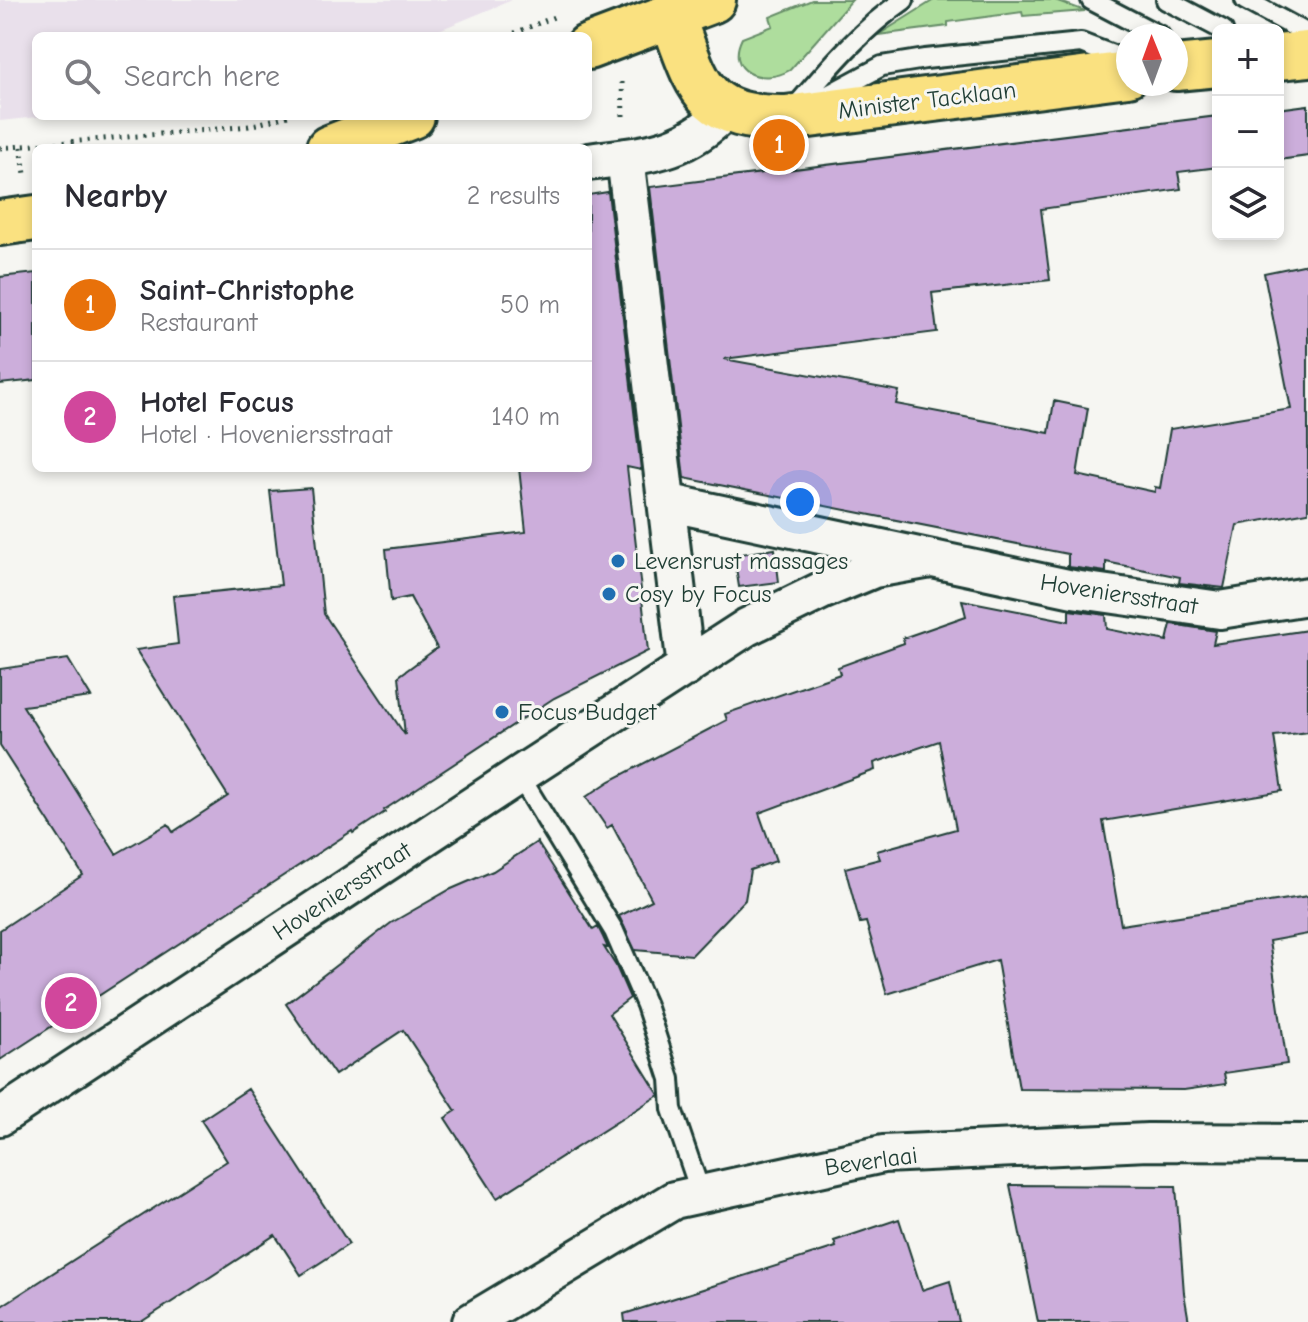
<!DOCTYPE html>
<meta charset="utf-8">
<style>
:root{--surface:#fff;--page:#f7f7f7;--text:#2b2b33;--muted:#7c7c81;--line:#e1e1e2;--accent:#b45309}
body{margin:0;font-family:"Comic Neue",sans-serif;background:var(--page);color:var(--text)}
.controls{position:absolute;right:24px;top:24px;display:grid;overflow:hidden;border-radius:12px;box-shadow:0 4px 12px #0003}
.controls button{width:72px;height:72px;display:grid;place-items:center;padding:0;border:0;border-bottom:2px solid var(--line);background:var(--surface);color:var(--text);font:40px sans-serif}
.compass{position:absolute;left:1116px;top:24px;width:72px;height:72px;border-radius:50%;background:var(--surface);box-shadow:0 4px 12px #0003;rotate:359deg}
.you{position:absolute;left:800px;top:502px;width:28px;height:28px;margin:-20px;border:6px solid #fff;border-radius:50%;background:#1a73e8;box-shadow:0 0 0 12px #1a73e833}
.badge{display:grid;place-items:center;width:52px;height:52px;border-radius:50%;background:var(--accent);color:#fff;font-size:26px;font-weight:700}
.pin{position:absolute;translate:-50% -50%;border:4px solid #fff;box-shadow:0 2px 8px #0006}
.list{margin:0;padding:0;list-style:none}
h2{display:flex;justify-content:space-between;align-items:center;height:104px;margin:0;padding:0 32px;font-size:34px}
h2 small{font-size:26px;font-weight:400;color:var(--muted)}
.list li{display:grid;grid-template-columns:52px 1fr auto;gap:24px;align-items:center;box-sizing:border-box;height:112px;padding:0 32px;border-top:2px solid var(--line)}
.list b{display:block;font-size:30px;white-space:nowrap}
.list p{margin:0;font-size:26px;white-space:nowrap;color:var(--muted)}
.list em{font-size:26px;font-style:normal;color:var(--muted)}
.icon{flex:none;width:44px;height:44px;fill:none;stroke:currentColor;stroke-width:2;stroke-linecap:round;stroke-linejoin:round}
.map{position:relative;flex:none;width:1308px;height:1322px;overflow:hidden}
.search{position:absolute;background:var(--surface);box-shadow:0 4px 12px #0003;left:32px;top:32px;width:560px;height:88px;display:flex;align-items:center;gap:20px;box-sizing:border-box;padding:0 28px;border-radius:12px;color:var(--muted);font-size:30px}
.panel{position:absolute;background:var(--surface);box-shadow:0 4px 12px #0003;left:32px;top:144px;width:560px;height:328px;border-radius:12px}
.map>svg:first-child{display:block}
</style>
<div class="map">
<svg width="1308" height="1322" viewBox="0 0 1308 1322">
<rect width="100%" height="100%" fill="#f6f6f2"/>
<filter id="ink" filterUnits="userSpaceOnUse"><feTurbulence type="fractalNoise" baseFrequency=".0125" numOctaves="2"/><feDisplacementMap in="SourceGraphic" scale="16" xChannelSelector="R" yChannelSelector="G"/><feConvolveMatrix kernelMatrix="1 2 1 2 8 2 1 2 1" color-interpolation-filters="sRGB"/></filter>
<g filter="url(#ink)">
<path fill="#e9e0eb" d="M0,0H512L425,36H36V116H47L0,121Z"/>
<path fill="#aedd9d" stroke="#668d68" stroke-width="2" d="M812,0H852L790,70C762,86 725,72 742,38L773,26L770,17Z
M934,0H1055L1085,11L1023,16L1022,12L948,22V26L878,35Z"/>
<path fill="#ccaedb" stroke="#1f3d34" stroke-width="2" d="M1308,105V156L1278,160V109Z
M1218,116V167L1178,172L1181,189L1041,209L1050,280L932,293L937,332L724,359L899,391L896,404L1049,433L1054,401L1088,408L1077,475L1155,492V487L1160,488L1170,429L1291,409L1264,273L1308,264V512L1237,525L1224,588L1179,583L1180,577L1106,562V572L1077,568L1068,567V554L684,478L650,187Z
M608,192L641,470L627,467L648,651L554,698L384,810L385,812L353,833L352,831L0,1060V930L83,875L0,746V669L68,659L91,697L23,706L116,854L168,824L173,832L228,796L136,650L178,644L173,596L281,585L270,491L311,488L324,614L405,735L399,676L437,648L410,597L391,601L386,549L526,532L519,468H588V195Z
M36,273V380L0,384V277Z
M775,549L779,582L739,587L734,555Z
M962,600L1069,621V610L1106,615L1107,629L1167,641L1171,624L1216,631L1213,644L1308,630V732L1274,736L1282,791L1103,821L1121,925L1308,896V934L1269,941L1287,1064L1224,1073L1226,1084L1184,1090L1019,1089L997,960L887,994L866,922L860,923L845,868L880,859L877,851L956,829L939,741L874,763L875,770L759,813L776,861L750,870L745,900L692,955L635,950L619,916L652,900L612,825L607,828L586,797L610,781L727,720L725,714L840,674L838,667L904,643L903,638L966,616Z
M537,842L593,930L598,927L603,937L608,948L604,947L616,966L630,998L609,1014L659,1095L497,1198L445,1118L456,1111L403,1030L335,1075L286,1004L391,923L449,890L493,871Z
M248,1089L349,1244L301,1275L275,1235L141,1322H0V1307L227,1161L201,1120Z
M1010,1185L1176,1186L1184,1293L1189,1322H1038Z
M899,1219L922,1290L950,1281L959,1322H625L624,1314L836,1247L834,1241Z"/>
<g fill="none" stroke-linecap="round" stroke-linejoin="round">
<g stroke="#1f3d34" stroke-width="24">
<path id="lane" d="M1091,0L1160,36
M1166,0L1223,30
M1245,0L1308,34
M817,101L882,66L925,59L1081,43L1128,61
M793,110C827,70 860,30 904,0
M519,775L614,931L646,1005L670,1079L672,1109L701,1194"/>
</g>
<g stroke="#1f3d34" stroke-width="42">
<path id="street" d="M625,157L686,668
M588,162C646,154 683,155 726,110
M666,502L1073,589L1220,610L1308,596
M0,1117L519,775L747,627L821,591L874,569L931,559
M471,1322L674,1200L883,1154L1148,1142L1308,1143"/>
</g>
<g stroke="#1f3d34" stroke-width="50">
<path id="primary" d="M672,16C698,86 701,119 786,118L1128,74
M588,47L713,0
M1278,57L1308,54
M1176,68L1218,64
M329,148L412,116
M0,223L36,218"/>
</g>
<path stroke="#1f3d34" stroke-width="5" stroke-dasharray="2 6" stroke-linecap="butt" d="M507,36L554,17
M622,82L623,116
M21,147L25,174L22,175
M0,148L218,129L249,126L288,116"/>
<use href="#lane" stroke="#f6f6f2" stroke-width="18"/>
<use href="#street" stroke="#f6f6f2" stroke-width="36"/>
<use href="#primary" stroke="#fae180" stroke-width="44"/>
</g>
</g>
<g fill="#1f6fb2" stroke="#f6f6f2" stroke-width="3">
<circle cx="618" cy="561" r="8"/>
<circle cx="609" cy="594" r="8"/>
<circle cx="502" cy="712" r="8"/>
</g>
<g text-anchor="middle" stroke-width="6" stroke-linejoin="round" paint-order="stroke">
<g font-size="24" fill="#1f3d34" stroke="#f6f6f2">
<text transform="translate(927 100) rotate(-7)" y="8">Minister Tacklaan</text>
<text transform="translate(1119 594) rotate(9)" y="8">Hoveniersstraat</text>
<text transform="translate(342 891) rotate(-33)" y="8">Hoveniersstraat</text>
<text transform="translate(871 1161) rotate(-8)" y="8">Beverlaai</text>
</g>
<g font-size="24" fill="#1f3d34" stroke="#f6f6f2" text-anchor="start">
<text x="634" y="569">Levensrust massages</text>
<text x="625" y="602">Cosy by Focus</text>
<text x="518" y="720">Focus Budget</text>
</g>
</g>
</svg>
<div class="controls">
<button>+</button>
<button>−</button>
<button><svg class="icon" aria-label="layers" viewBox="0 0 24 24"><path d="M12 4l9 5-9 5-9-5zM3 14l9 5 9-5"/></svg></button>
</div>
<svg class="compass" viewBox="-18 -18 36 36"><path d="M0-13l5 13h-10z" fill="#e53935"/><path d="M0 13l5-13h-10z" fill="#7c7c81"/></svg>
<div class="you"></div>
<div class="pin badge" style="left:779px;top:145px;background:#e8710a">1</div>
<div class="pin badge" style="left:71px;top:1003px;background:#d1479c">2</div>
<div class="search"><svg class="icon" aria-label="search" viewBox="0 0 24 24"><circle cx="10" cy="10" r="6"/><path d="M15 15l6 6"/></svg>Search here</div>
<section class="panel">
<h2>Nearby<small>2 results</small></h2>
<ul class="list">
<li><span class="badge" style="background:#e8710a">1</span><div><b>Saint-Christophe</b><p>Restaurant</p></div><em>50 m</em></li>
<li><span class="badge" style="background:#d1479c">2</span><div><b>Hotel Focus</b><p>Hotel · Hoveniersstraat</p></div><em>140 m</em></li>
</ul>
</section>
</div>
